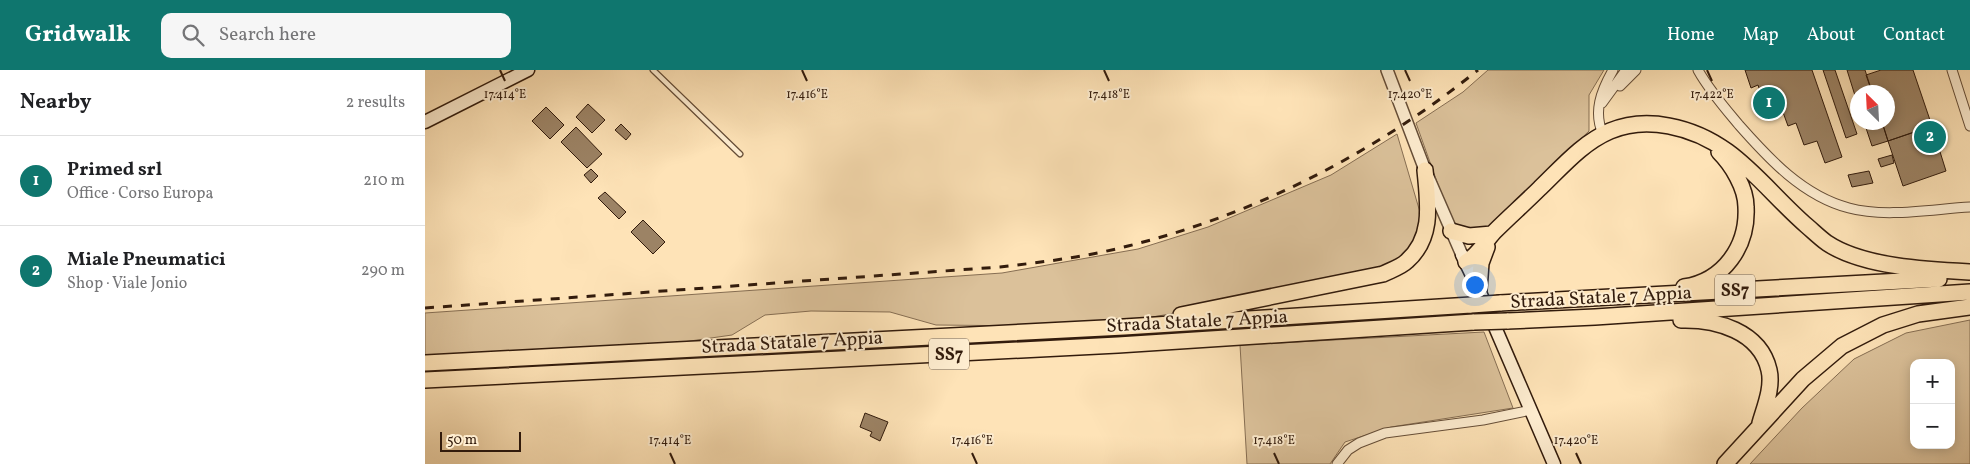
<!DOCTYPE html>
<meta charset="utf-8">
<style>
:root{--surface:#fff;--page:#f6f6f6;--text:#202124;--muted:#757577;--line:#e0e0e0;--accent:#0f766e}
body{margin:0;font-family:Vollkorn,serif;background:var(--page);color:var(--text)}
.controls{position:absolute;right:15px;bottom:15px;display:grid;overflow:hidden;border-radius:10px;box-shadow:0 2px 12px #0003}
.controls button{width:45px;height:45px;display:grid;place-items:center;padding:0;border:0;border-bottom:1px solid var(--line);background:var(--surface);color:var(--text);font:25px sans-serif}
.compass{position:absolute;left:1425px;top:15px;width:45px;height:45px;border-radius:50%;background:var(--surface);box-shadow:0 2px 12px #0003;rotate:336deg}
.scale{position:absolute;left:15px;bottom:12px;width:81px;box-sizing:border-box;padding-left:5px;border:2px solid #321b0c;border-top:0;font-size:14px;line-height:18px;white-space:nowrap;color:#321b0c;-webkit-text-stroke:4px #feedd0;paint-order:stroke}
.you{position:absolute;left:1049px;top:214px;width:18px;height:18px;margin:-12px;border:4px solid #fff;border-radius:50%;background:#1a73e8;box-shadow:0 0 0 8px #1a73e833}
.badge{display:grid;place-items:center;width:32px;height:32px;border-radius:50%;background:var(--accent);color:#fff;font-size:16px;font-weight:700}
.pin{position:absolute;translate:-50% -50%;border:2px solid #fff;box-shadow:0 1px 5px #0006}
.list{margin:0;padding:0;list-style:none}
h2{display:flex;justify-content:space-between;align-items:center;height:65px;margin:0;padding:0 20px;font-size:21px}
h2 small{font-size:16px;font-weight:400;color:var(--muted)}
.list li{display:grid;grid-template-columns:32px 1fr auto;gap:15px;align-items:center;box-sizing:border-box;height:90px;padding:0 20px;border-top:1px solid var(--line)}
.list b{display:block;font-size:19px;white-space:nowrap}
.list p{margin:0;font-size:16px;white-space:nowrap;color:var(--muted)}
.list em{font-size:16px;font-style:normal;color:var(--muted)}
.icon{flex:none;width:28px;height:28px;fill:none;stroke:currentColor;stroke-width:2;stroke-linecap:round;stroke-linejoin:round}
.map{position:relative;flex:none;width:1545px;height:394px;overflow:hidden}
header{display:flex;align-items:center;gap:30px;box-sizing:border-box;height:70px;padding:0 25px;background:var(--accent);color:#fff}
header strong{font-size:24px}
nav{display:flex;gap:28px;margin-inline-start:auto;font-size:18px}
.search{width:350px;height:45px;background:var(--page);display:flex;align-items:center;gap:12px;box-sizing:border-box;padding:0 18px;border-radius:10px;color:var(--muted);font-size:19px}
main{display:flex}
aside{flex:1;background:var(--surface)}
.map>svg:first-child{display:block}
</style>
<header>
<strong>Gridwalk</strong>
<div class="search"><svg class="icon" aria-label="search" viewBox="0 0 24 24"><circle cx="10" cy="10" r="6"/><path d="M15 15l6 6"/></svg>Search here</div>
<nav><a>Home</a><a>Map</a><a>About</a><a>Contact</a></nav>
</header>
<main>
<aside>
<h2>Nearby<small>2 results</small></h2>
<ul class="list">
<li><span class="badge">1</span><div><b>Primed srl</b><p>Office · Corso Europa</p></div><em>210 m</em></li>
<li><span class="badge">2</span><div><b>Miale Pneumatici</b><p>Shop · Viale Jonio</p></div><em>290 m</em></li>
</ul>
</aside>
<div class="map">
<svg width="1545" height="394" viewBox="0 0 1545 394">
<rect width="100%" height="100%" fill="#fee3b7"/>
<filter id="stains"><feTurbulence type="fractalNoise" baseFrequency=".004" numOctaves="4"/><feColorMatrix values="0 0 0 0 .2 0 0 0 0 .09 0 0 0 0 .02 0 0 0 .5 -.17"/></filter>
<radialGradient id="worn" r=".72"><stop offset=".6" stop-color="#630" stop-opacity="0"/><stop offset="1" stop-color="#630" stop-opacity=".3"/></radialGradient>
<path fill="#dbc19a" stroke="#866e53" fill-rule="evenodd" d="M1063,0H1179L1164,25V61L1060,161L1040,162L1027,154L991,53L1038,22Z
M972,64L997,149L990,173L971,194L777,238L706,251L609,256L511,255L465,242L386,241L340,245L307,265L216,278L0,290V243L577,203L713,179L783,157L906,105Z
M1545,250V394H1325L1377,338L1429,289L1481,263ZM1489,293H1526V375H1489Z
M1059,262L1088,338L966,357L920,372L905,394H822L815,275Z"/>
<path fill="#9c8365" stroke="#321b0c" d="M1320,0H1387L1417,87L1400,93L1392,71L1379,75L1371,53L1363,56L1355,34L1341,39L1333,15L1326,18Z
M1398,0H1410L1432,64L1421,68Z
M1422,0H1440L1447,22H1432V32Z
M1456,0H1488L1507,56L1463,71L1457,52H1462V22H1447L1441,5Z
M163,34L180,50L167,63L151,47Z
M121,37L139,55L125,69L107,51Z
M1439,52H1457L1463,71L1447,76Z
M196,54L206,64L201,70L190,60Z
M1507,56L1521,101L1478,116L1463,71Z
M151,57L177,84L162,98L136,72Z
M1467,85L1469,93L1456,97L1453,89Z
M166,99L173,106L166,113L159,105Z
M1444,101L1448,113L1427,117L1423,105Z
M180,122L201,142L194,149L173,128Z
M218,150L240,172L228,184L206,162Z
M440,343L463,352L455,371L445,366L447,362L435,357Z"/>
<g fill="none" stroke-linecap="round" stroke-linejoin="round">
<g stroke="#654d37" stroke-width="7">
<path id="service" d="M228,0L315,84"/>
</g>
<g stroke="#654d37" stroke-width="11">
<path id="minor" d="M1273,0C1284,20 1299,37 1314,55C1344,89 1378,126 1424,138C1460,148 1508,139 1545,137
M1527,0L1545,56
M1195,16L1211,0
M1177,33L1201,0
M1178,64C1168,42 1176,21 1188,0
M912,394L923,380L934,373L960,363L1058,350L1106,340"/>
</g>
<g stroke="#654d37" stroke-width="14">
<path id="tertiary" d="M962,0L1000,100L1037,185"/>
</g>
<g stroke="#321b0c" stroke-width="15">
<path id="secondary" d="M0,52L103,0
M1037,185L1054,220L1129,394"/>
</g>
<g stroke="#321b0c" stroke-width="18">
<path id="trunk" d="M1026,161L1044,166L1067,164
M1041,192C1054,184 1059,173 1069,162C1084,147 1100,133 1115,118C1137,97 1157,73 1185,61C1204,53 1224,52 1244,56C1308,68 1336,116 1382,156C1389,162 1395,168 1402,173C1438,197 1503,200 1545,202
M1259,217C1299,211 1323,176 1321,137C1321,118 1307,95 1294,82
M1054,220L1056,193L1062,177
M1075,233L1514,209
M756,245L958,204C966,200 976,197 982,191C1009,167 1003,133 1000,100
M1256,250C1291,249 1335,261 1344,300C1348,317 1340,336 1335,353
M1082,251L1170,247L1545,222
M0,293L699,257L1046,235
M0,310L693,275L1049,252
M1300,394L1378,309L1417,276L1458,255L1493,244L1545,237"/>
</g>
<use href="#service" stroke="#feedd0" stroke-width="4.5"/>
<use href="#minor" stroke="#feedd0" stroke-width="9"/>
<use href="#tertiary" stroke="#feedd0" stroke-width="11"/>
<use href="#secondary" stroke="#feedd0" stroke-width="12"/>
<use href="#trunk" stroke="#fee3b7" stroke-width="15"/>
<path stroke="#321b0c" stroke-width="3" stroke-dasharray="9 9" stroke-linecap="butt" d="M0,238L575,197C618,192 661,187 703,176C831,144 950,83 1053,0"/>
<g stroke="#321b0c" stroke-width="18" stroke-linecap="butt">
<path id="trunk-bridge" d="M1046,235L1075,233
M1049,252L1082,251"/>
</g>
<use href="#trunk-bridge" stroke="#fee3b7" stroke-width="15"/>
</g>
<path fill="none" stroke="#321b0c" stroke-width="2" d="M75,0L80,11M377,0L382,11M679,0L684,11M980,0L985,11M1282,0L1287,11M245,383L250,394M547,383L552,394M849,383L854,394M1151,383L1156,394"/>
<g text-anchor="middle" stroke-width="4" stroke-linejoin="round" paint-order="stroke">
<g fill="#feedd0" stroke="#6f5a47" stroke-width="1">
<rect x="1290" y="204.5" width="40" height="31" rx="4"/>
<rect x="504" y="268.5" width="40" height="31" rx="4"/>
</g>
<g font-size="18" font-weight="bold" fill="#321b0c">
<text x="1310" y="226">SS7</text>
<text x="524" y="290">SS7</text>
</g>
<g font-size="19" fill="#321b0c" stroke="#feedd0">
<text transform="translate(1176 226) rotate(-3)" y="7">Strada Statale 7 Appia</text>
<text transform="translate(772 250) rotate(-3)" y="7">Strada Statale 7 Appia</text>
<text transform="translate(367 271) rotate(-3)" y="7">Strada Statale 7 Appia</text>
</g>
</g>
<g font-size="12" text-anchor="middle" fill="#321b0c" stroke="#feedd0" stroke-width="4" stroke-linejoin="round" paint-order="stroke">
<text x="1287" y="28">17.422°E</text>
<text x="80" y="28">17.414°E</text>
<text x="382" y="28">17.416°E</text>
<text x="684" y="28">17.418°E</text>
<text x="985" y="28">17.420°E</text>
<text x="245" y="374">17.414°E</text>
<text x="547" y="374">17.416°E</text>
<text x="849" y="374">17.418°E</text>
<text x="1151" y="374">17.420°E</text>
</g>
<rect width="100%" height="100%" filter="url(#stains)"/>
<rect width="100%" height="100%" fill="url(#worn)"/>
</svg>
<div class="controls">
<button>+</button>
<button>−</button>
</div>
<svg class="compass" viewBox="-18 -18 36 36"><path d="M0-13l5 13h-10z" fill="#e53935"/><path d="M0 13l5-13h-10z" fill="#757577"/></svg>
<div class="scale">50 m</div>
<div class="you"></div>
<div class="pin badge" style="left:1344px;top:33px">1</div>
<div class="pin badge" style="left:1505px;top:67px">2</div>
</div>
</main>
